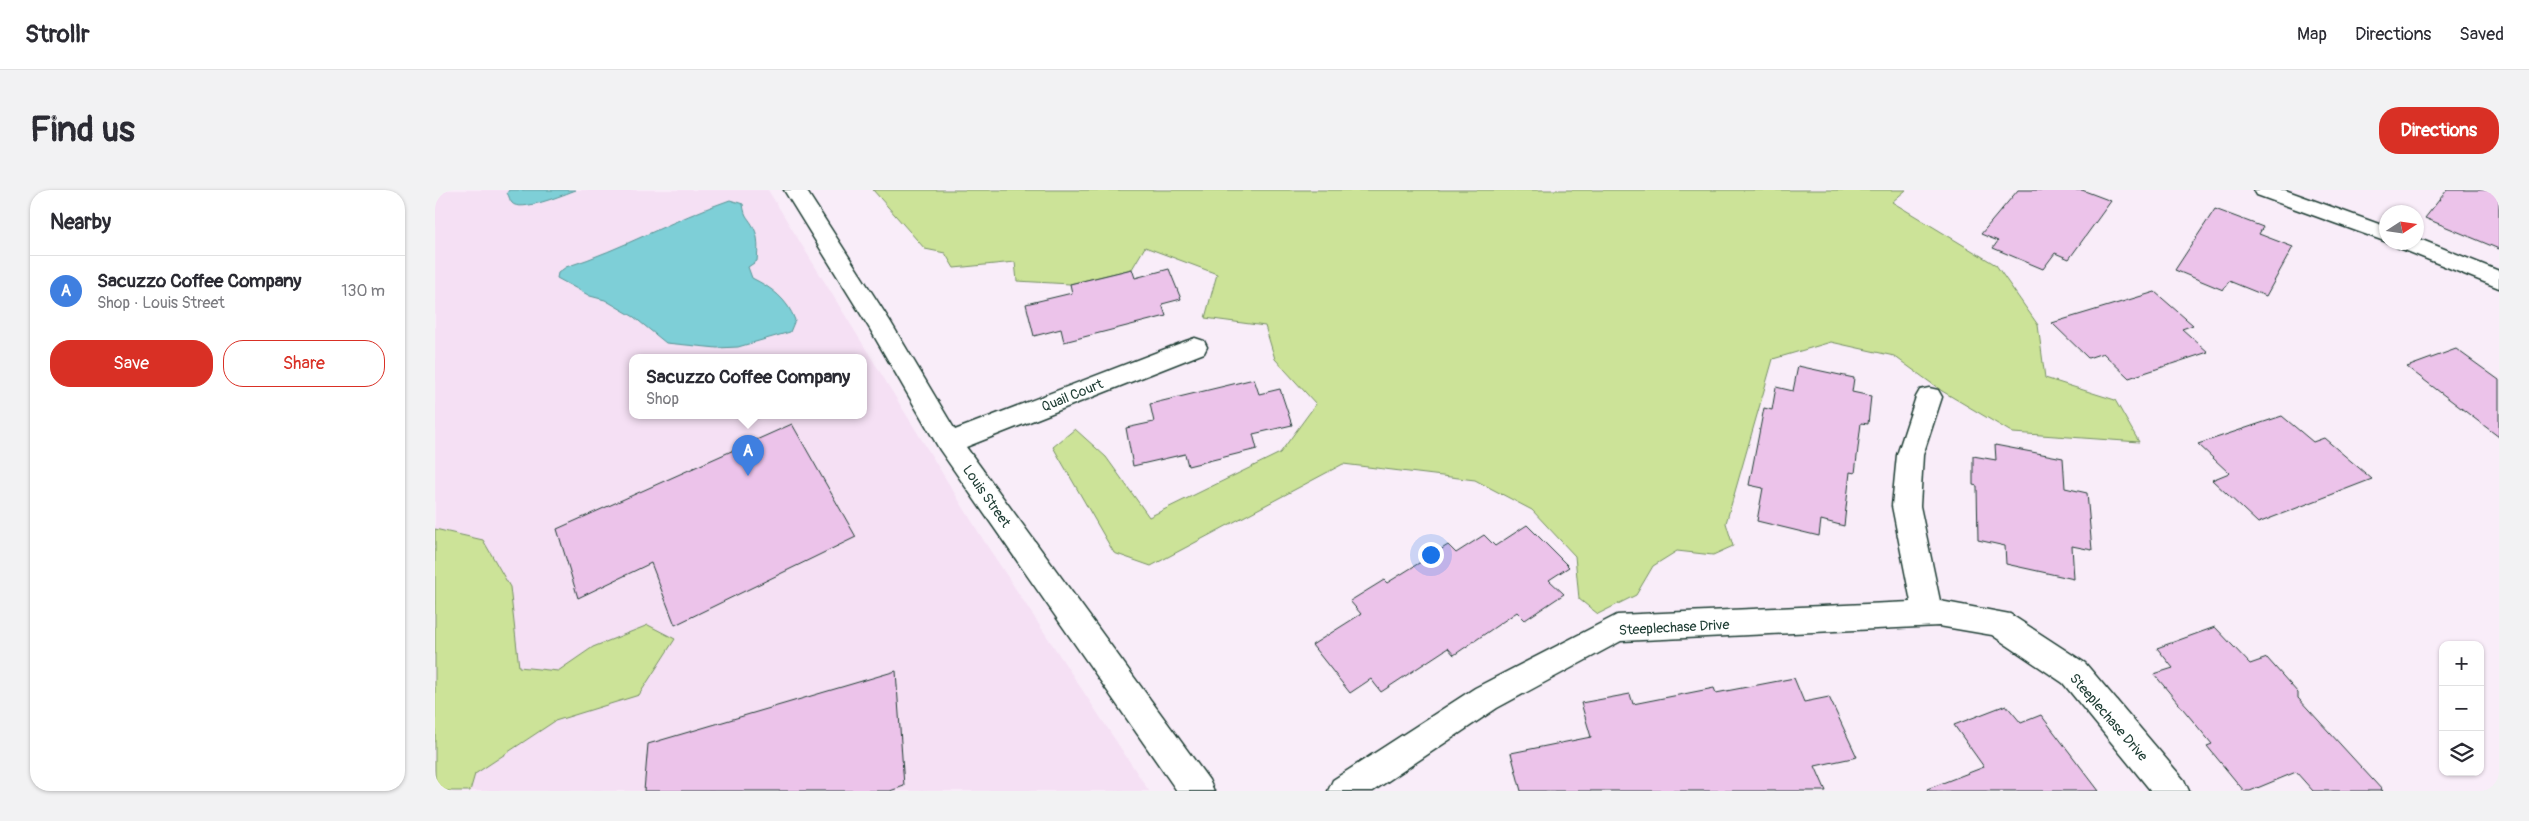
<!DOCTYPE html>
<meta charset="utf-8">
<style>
:root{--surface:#fff;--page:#f2f2f3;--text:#2b2b33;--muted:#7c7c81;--line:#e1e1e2;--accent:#d93025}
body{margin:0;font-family:Pangolin,sans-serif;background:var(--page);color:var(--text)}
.controls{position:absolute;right:15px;bottom:15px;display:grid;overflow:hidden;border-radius:10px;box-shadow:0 1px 4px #0004}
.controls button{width:45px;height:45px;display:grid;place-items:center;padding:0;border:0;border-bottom:1px solid var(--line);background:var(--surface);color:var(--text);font:25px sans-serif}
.compass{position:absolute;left:1944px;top:15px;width:45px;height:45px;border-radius:50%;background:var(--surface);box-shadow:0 1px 4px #0004;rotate:78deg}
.you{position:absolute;left:995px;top:364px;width:18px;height:18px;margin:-12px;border:4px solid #fff;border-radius:50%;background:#1a73e8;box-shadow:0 0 0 8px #1a73e833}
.badge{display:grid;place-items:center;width:32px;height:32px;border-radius:50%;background:var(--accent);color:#fff;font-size:16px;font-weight:700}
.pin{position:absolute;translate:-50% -41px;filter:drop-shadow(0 1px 2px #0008)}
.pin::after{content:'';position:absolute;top:26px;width:18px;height:15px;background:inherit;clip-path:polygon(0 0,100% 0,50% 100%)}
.popup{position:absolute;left:194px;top:164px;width:238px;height:65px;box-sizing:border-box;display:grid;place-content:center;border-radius:10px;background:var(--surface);filter:drop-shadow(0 1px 4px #0005);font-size:16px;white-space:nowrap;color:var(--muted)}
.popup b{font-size:19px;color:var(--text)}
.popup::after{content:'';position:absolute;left:50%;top:100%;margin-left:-10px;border:10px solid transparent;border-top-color:var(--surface)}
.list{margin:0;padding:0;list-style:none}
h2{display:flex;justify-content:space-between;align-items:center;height:65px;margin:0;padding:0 20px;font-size:21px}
h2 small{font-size:16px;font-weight:400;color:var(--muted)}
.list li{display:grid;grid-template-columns:32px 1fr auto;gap:15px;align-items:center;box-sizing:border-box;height:70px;padding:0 20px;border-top:1px solid var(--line)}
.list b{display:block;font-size:19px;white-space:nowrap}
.list p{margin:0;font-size:16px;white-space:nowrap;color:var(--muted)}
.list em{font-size:16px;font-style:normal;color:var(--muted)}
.actions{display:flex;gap:10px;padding:15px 20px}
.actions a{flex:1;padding:11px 0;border:1px solid var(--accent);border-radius:20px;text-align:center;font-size:18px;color:var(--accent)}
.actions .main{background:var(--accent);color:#fff}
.icon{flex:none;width:28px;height:28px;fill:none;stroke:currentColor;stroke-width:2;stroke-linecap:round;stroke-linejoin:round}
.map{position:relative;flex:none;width:2064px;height:601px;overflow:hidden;border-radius:20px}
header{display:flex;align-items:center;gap:30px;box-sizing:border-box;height:70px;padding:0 25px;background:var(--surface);border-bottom:1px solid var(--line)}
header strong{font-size:24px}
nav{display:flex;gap:28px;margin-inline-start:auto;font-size:18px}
.intro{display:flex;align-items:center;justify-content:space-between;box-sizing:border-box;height:120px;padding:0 30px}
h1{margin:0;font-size:35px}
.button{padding:12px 22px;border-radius:20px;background:var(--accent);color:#fff;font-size:18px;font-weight:700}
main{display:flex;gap:30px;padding:0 30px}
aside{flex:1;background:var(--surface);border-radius:20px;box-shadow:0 1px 4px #0004}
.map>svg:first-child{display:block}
</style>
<header>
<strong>Strollr</strong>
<nav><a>Map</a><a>Directions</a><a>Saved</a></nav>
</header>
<div class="intro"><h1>Find us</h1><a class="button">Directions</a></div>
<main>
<aside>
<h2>Nearby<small></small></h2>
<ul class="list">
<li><span class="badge" style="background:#3f7fe0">A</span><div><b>Sacuzzo Coffee Company</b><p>Shop · Louis Street</p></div><em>130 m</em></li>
</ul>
<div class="actions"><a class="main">Save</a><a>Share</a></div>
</aside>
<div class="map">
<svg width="2064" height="601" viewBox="0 0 2064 601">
<rect width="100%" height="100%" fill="#f9edf9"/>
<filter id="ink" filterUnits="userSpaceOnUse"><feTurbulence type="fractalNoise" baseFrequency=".02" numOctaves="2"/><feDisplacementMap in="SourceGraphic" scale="10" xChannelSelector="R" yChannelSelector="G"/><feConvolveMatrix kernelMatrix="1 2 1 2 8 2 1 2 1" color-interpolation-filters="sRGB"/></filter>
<g filter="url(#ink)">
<path fill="#f5e0f4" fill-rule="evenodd" d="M0,0H333L549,351L714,601H0ZM198,167H428V225H198Z"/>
<path fill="#cce398" stroke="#769066" d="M438,0H1471L1457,12L1561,75L1603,135L1610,188L1680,210L1704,252L1578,243L1507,201L1459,166L1396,152L1338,169L1291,333L1298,356L1278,365L1242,361L1218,376L1201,405L1163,424L1144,409L1140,366L1097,320L1040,290L908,274L716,376L679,363L618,257L640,239L671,267L714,327L845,263L881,214L840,169L830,136L770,128L782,84L710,57L697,79L635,94L582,91L580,72L519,78L510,63L490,59Z
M0,339L48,350L75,397L84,477L123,481L158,457L213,435L240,449L204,505L120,531L40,584L35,601H0Z"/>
<path fill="#7ecfd7" stroke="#589596" d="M74,0H141C130,4 85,23 77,13C74,10 75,7 72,3Z
M295,10L308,14C310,29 313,26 319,38C324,48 323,60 322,71L313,77L317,88C337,98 352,109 360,130L355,142L303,157L282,158L231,153L199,127L170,110L155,106L122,88L123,83L131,77C188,59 239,29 295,10Z"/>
<path fill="#ecc3ea" stroke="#1f3d34" d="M1583,0H1647L1676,11L1634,69L1620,63L1608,79L1558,58L1563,51L1546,44Z
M2012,0H2064V59L1990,28Z
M1780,19L1828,37L1824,44L1858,57L1831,106L1794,91L1788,100L1740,80Z
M697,79L700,88L734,79L746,109L727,114L731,126L629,152L626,139L599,146L591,114L637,103L635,94Z
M1720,102L1758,135L1747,139L1773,162L1694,188L1668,163L1653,168L1617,133Z
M2021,159L2064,190V247L1972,177Z
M1363,176L1419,188L1417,202L1436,206L1433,234L1426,233L1420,283L1415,282L1409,336L1386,330L1384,346L1322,331L1328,298L1314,295L1329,218L1337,220L1341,197L1358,201Z
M819,189L824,204L845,199L857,235L818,244L822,259L753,276L750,264L698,276L691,238L719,232L715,214Z
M1847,226L1878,252L1889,248L1937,289L1823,333L1777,290L1794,283L1763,254Z
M357,234L421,347L240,435L216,373L143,408L122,339Z
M1560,255L1628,268L1630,298L1652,303L1657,360L1637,356L1639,389L1571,374L1570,356L1543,350L1542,296L1538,295V266L1561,270Z
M1092,335L1134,377L1114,390L1129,404L1090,430L1082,422L1019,465L1013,458L946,502L936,489L915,503L877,455L926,424L915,411L949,390L952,393L1013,355L1021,363L1049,345L1060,356Z
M1780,437L1815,474L1832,468L1863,503V508L1948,601H1878L1861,582L1815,601H1809L1772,556L1777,554L1719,484L1738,478L1722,458Z
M461,481L469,596L455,601H209L213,554Z
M1359,488L1369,512L1394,507L1422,567L1380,576L1391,601H1086L1076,563L1156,547L1146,513L1195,504L1198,514L1279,498L1281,503Z
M1571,515L1586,533L1606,525L1664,601H1493L1492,599L1549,577L1519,535Z"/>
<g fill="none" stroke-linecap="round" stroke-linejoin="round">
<g stroke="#1f3d34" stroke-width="3">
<path id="minor" d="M349,0H371L455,131L520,240L751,151L760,148L769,151L772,157L769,163L531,257L774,590L779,601H742L505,260L435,139Z
M1819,0H1850L1952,37V52L1822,5Z
M1982,48L2064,81V98L1962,57L1959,52H1982Z
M1494,198L1503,200L1507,207L1488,265L1485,316L1505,411L1575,424L1650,473L1749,590L1754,601H1716L1628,493L1557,445L1504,436L1186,451L1062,518L938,601H893L898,590L1040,498L1182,425L1476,412L1457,316L1462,265L1481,207L1485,200Z"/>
</g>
<use href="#minor" fill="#fff" fill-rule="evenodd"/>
</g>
</g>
<g text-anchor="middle" stroke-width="4" stroke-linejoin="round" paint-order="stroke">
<g font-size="14" fill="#1f3d34" stroke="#fff">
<text transform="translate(637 205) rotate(-22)" y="5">Quail Court</text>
<text transform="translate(552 306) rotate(55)" y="5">Louis Street</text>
<text transform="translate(1239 437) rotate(-3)" y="5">Steeplechase Drive</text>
<text transform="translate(1674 527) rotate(49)" y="5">Steeplechase Drive</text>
</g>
</g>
</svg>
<div class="controls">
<button>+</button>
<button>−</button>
<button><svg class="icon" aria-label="layers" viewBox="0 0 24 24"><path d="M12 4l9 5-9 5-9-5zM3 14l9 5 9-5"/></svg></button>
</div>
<svg class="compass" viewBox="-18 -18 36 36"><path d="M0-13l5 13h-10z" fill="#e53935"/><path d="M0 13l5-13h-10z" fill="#7c7c81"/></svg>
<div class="you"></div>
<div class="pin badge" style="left:313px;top:286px;background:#3f7fe0">A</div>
<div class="popup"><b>Sacuzzo Coffee Company</b>Shop</div>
</div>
</main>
